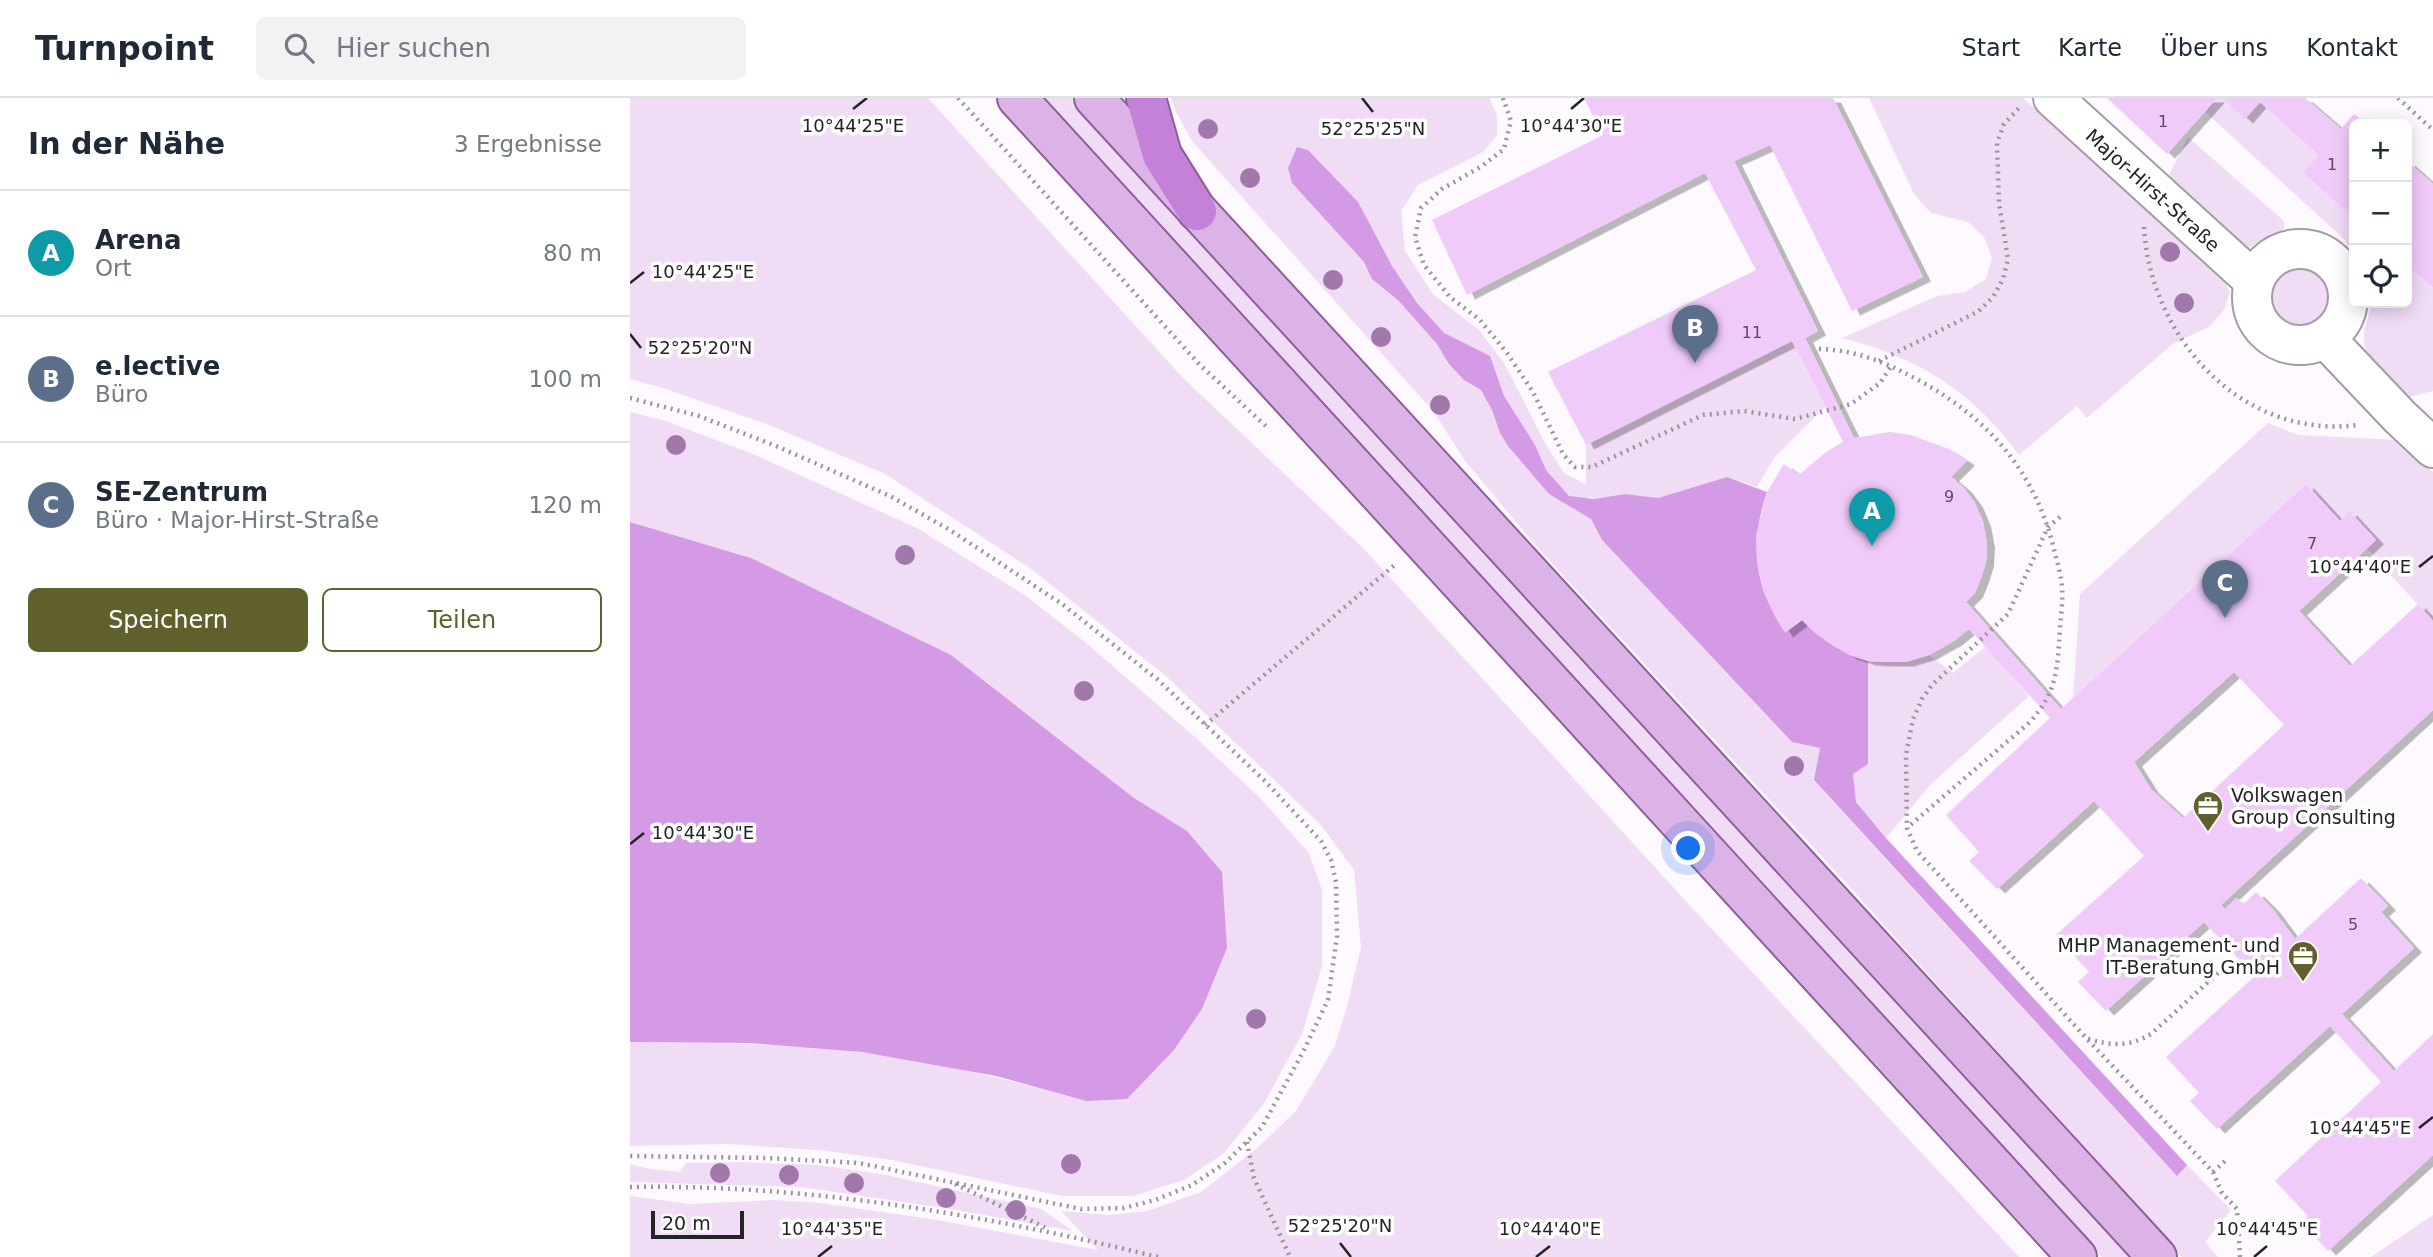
<!DOCTYPE html>
<html lang="de">
<meta charset="utf-8">
<style>
:root{--surface:#fff;--page:#f2f2f3;--text:#1f2937;--muted:#747a83;--line:#e0e1e3;--accent:#60602d}
body{margin:0;font-family:"DejaVu Sans",sans-serif;background:var(--page);color:var(--text)}
.controls{position:absolute;right:21px;top:21px;display:grid;overflow:hidden;border-radius:10px;box-shadow:0 4px 18px #0003}
.controls button{width:63px;height:63px;display:grid;place-items:center;padding:0;border:0;border-bottom:2px solid var(--line);background:var(--surface);color:var(--text);font:35px sans-serif}
.scale{position:absolute;left:21px;bottom:18px;width:93px;box-sizing:border-box;padding-left:7px;border:4px solid #232224;border-top:0;font-size:19px;line-height:24px;white-space:nowrap;color:#232224;-webkit-text-stroke:5px #fff;paint-order:stroke}
.you{position:absolute;left:1059px;top:751px;width:24px;height:24px;margin:-18px;border:5px solid #fff;border-radius:50%;background:#1a73e8;box-shadow:0 0 0 10px #1a73e833}
.badge{display:grid;place-items:center;width:46px;height:46px;border-radius:50%;background:var(--accent);color:#fff;font-size:23px;font-weight:700}
.pin{position:absolute;translate:-50% -58px;filter:drop-shadow(0 2px 4px #0008)}
.pin::after{content:'';position:absolute;top:37px;width:24px;height:21px;background:inherit;clip-path:polygon(0 0,100% 0,50% 100%)}
.list{margin:0;padding:0;list-style:none}
h2{display:flex;justify-content:space-between;align-items:center;height:91px;margin:0;padding:0 28px;font-size:30px}
h2 small{font-size:23px;font-weight:400;color:var(--muted)}
.list li{display:grid;grid-template-columns:46px 1fr auto;gap:21px;align-items:center;box-sizing:border-box;height:126px;padding:0 28px;border-top:2px solid var(--line)}
.list b{display:block;font-size:26px;white-space:nowrap}
.list p{margin:0;font-size:23px;white-space:nowrap;color:var(--muted)}
.list em{font-size:23px;font-style:normal;color:var(--muted)}
.actions{display:flex;gap:14px;padding:21px 28px}
.actions a{flex:1;padding:16px 0;border:2px solid var(--accent);border-radius:10px;text-align:center;font-size:24px;color:var(--accent)}
.actions .main{background:var(--accent);color:#fff}
.icon{flex:none;width:38px;height:38px;fill:none;stroke:currentColor;stroke-width:2;stroke-linecap:round;stroke-linejoin:round}
.map{position:relative;flex:none;width:1803px;height:1159px;overflow:hidden}
header{display:flex;align-items:center;gap:42px;box-sizing:border-box;height:98px;padding:0 35px;background:var(--surface);border-bottom:2px solid var(--line)}
header strong{font-size:33px}
nav{display:flex;gap:38px;margin-inline-start:auto;font-size:24px}
.search{width:490px;height:63px;background:var(--page);display:flex;align-items:center;gap:18px;box-sizing:border-box;padding:0 24px;border-radius:10px;color:var(--muted);font-size:26px}
main{display:flex}
aside{flex:1;background:var(--surface)}
.map>svg:first-child{display:block}
</style>
<header>
<strong>Turnpoint</strong>
<div class="search"><svg class="icon" aria-label="search" viewBox="0 0 24 24"><circle cx="10" cy="10" r="6"/><path d="M15 15l6 6"/></svg>Hier suchen</div>
<nav><a>Start</a><a>Karte</a><a>Über uns</a><a>Kontakt</a></nav>
</header>
<main>
<aside>
<h2>In der Nähe<small>3 Ergebnisse</small></h2>
<ul class="list">
<li><span class="badge" style="background:#0f9aa8">A</span><div><b>Arena</b><p>Ort</p></div><em>80 m</em></li>
<li><span class="badge" style="background:#5c6f8a">B</span><div><b>e.lective</b><p>Büro</p></div><em>100 m</em></li>
<li><span class="badge" style="background:#5c6f8a">C</span><div><b>SE-Zentrum</b><p>Büro · Major-Hirst-Straße</p></div><em>120 m</em></li>
</ul>
<div class="actions"><a class="main">Speichern</a><a>Teilen</a></div>
</aside>
<div class="map">
<svg width="1803" height="1159" viewBox="0 0 1803 1159">
<defs>
<filter id="shadow"><feDropShadow dx="8" dy="4.5" stdDeviation="0" flood-color="#0004"/></filter>
</defs>
<rect width="100%" height="100%" fill="#fdf9fe"/>
<path fill="#f1dcf6" d="M0,0H298L553,280L733,450L1064,812L1389,1159H0V1098L60,1106L142,1102L182,1104L308,1122L468,1152L431,1113L478,1117L517,1113L571,1094L626,1051L666,1013L705,948L717,908L731,849L724,772L690,726L536,578L400,470L255,376L139,327L33,290L0,281Z
M413,0H444L1503,1159H1472Z
M541,0H859L867,17V37L853,54L788,87L771,113L775,153L803,196L849,232L874,265L915,345L933,374L956,387V347L1162,243L1195,309L1144,360L1127,389L1097,379L1028,400L995,396L964,401L959,398L961,421L972,442L1162,644L1190,650L1184,683L1546,1077L1557,1067L1601,1112L1575,1144L1588,1159H1552L1219,788L909,451L836,364L803,313L562,43L546,14Z
M1239,0H1393L1590,175L1600,194L1594,212L1579,229L1544,245L1457,320L1447,308L1389,357C1341,292 1289,260 1212,240L1307,198L1335,194L1356,181L1362,160L1354,139L1338,124L1301,115L1284,96Z
M1587,0H1592L1615,20L1630,4L1688,57L1673,75L1724,120V157L1714,141L1574,13Z
M1558,39L1654,123V131L1618,150L1604,147L1536,83Z
M1777,167L1803,190V293L1771,301C1754,284 1734,264 1734,238C1734,227 1741,216 1741,205H1777Z
M1638 201a32 32 0 1 1 64 0a32 32 0 1 1-64 0Z
M0,314L33,322L123,356L287,430L396,498L455,544L566,640L629,699L679,755L692,792V868L672,936L633,1007L593,1056L554,1082L503,1098H432L262,1062L197,1053L99,1046L0,1048V944C77,945 154,945 230,954C307,963 382,983 455,1003L544,952L572,911L597,850L557,734L504,700L321,557L121,460L0,424Z
M1638,325L1668,337L1767,342L1803,374V523L1737,451L1746,441L1719,413L1710,423L1676,386L1443,600L1450,496Z
M1356,548L1399,598L1301,686L1256,740L1226,704L1223,676L1238,666V563L1276,564L1299,557L1323,575Z
M111,1064L189,1067L256,1077L411,1111L443,1133L321,1111L171,1089L0,1084V1066L20,1071L50,1074L56,1065Z
M1803,1117V1159H1741Z"/>
<path fill="#d59ae5" d="M667,49L678,52L728,104L762,168L787,205L814,235L860,258L874,298L905,347L916,372L939,398L964,401L995,396L1028,400L1097,379L1137,394C1119,448 1124,487 1155,534L1172,522C1192,542 1211,555 1238,563V666L1223,676L1226,704L1256,740L1557,1067L1547,1078L1184,682L1190,650L1162,644L972,442L961,421L919,396L878,348L870,335L862,312L851,292L834,282L819,266L807,246L768,202L742,181L734,164L662,85L658,70Z
M0,424L121,460L321,557L504,700L557,733L592,774L597,850L572,911L544,952L497,1001L456,1003L366,978L232,954L119,945L0,944Z"/>
<path fill="#f0cbfa" fill-rule="evenodd" filter="url(#shadow)" d="M954,0H1203L1293,179L1222,213L1140,47L1104,63L1188,233L1175,240L1224,340L1260,334L1281,337L1319,351L1337,363L1321,379L1334,390L1345,405L1353,424L1357,445L1356,464L1351,480L1345,495L1336,504L1431,611L1676,386L1710,423L1719,413L1746,442L1669,513L1720,568L1788,506L1803,523V612L1591,807L1595,811L1606,800L1614,806L1626,794L1642,810L1665,841L1731,780L1758,808L1751,814L1784,850L1712,916L1764,973L1803,936V1057L1698,1153L1671,1124L1678,1118L1645,1083L1751,984L1700,928L1587,1031L1560,1003L1569,995L1536,959L1625,878L1574,824L1476,913L1448,884L1459,874L1426,837L1514,758L1464,703L1367,791L1339,763L1349,754L1316,717L1420,620L1339,531L1324,543L1299,557L1276,564H1256L1238,563L1219,557L1186,536L1172,522L1155,535L1146,520L1133,493L1127,464L1126,437L1137,394L1154,366L1169,377L1196,354L1213,344L1162,243L956,347L918,274L1126,172L1075,75L837,197L802,122L973,37ZM1604,574L1654,627L1553,720L1521,691L1504,664Z
M1477,0H1587L1537,56Z
M1592,0H1675L1711,31L1724,16L1736,26H1724V120L1673,75L1688,57L1630,4L1615,21Z
M1777,63L1803,86V190L1777,167Z"/>
<g fill="none" stroke-linecap="round" stroke-linejoin="round">
<g stroke="#a19da2" stroke-width="42">
<path id="minor" d="M1423,0L1624,183
M1622 199a48 48 0 1 1 96 0a48 48 0 1 1-96 0Z
M1696,241L1770,319L1803,350"/>
</g>
<g stroke="#8c6098" stroke-width="42">
<path id="major" d="M387,0L1447,1159
M464,0L1527,1159"/>
</g>
<g stroke="#8c6098" stroke-width="42">
<path id="highway" d="M516,0L532,57L567,113"/>
</g>
<path stroke="#979598" stroke-width="4.5" stroke-dasharray="2 5" stroke-linecap="butt" d="M328,0L570,267L639,331
M873,0L881,23L874,51L852,68L812,91L791,110L785,139L794,167L820,199L850,222L877,255L903,294L933,356L945,369H962L1073,317L1114,313L1165,321L1221,306L1250,285L1262,267
M1768,0L1803,32
M1514,129C1520,239 1611,342 1728,327
M1189,251C1227,252 1257,265 1290,283C1357,320 1403,371 1423,447C1426,461 1431,474 1432,489C1433,503 1431,517 1430,531C1427,572 1428,592 1400,624L1278,729
M1249,263L1349,213L1363,199L1373,181L1378,161L1369,105L1367,45L1374,26L1390,9
M0,300L69,318L146,348L260,398L320,432L432,506L527,581L635,683L691,743L701,762L706,784L707,838L698,902L673,954L632,1029L595,1065L562,1087L525,1102L494,1110L451,1111L229,1065L137,1060L0,1058
M1430,419L1418,429L1378,516L1302,587L1292,601L1283,621L1276,657L1277,730L1287,753L1457,941L1583,1074L1592,1095L1607,1111L1610,1159
M575,627L767,465
M1458,941C1482,948 1499,949 1521,936L1599,865
M617,1044L624,1080L660,1159
M1583,1074L1595,1063
M325,1086L418,1131
M0,1089C178,1086 356,1117 528,1159"/>
<use href="#minor" stroke="#fff" stroke-width="38"/>
<use href="#major" stroke="#dcb3e7" stroke-width="38"/>
<use href="#highway" stroke="#c581d7" stroke-width="38"/>
</g>
<g fill="#a277ac">
<circle cx="578" cy="31" r="10"/>
<circle cx="620" cy="80" r="10"/>
<circle cx="1540" cy="154" r="10"/>
<circle cx="703" cy="182" r="10"/>
<circle cx="1554" cy="205" r="10"/>
<circle cx="751" cy="239" r="10"/>
<circle cx="810" cy="307" r="10"/>
<circle cx="46" cy="347" r="10"/>
<circle cx="275" cy="457" r="10"/>
<circle cx="454" cy="593" r="10"/>
<circle cx="1164" cy="668" r="10"/>
<circle cx="626" cy="921" r="10"/>
<circle cx="441" cy="1066" r="10"/>
<circle cx="90" cy="1075" r="10"/>
<circle cx="159" cy="1077" r="10"/>
<circle cx="224" cy="1085" r="10"/>
<circle cx="316" cy="1100" r="10"/>
<circle cx="386" cy="1112" r="10"/>
</g>
<path fill="none" stroke="#232224" stroke-width="2.5" d="M732,0L743,14M223,11L237,0M941,11L954,0M0,185L14,174M0,236L11,250M1789,469L1803,458M0,746L14,735M1789,1030L1803,1019M710,1145L721,1159M188,1159L202,1148M906,1159L920,1148M1624,1159L1637,1148"/>
<defs>
<g id="office-pin" transform="scale(1.575)"><path d="M0 17L-7.5 6A9.5 9.5 0 1 1 7.5 6Z" fill="#60602d" stroke="#fff"/><path d="M-6-3h4V-5.5h4V-3h4V5H-6ZM-1-4.5V-3h2v-1.5ZM-6 0V1H6V0Z" fill="#fff"/></g>
</defs>
<g fill-rule="evenodd">
<use href="#office-pin" x="1578" y="708"/>
<use href="#office-pin" x="1673" y="858"/>
</g>
<g text-anchor="middle" stroke-width="7" stroke-linejoin="round" paint-order="stroke">
<g font-size="16" fill="#564c5a">
<text x="1533" y="29">1</text>
<text x="1702" y="72">1</text>
<text x="1122" y="240">11</text>
<text x="1319" y="404">9</text>
<text x="1682" y="451">7</text>
<text x="1723" y="832">5</text>
</g>
<g font-size="19" fill="#232224" stroke="#fff">
<text transform="translate(1523 92) rotate(42)" y="7">Major-Hirst-Straße</text>
</g>
<g font-size="19" fill="#232224" stroke="#fff" text-anchor="start">
<text x="1601" y="704">Volkswagen<tspan x="1601" dy="22">Group Consulting</tspan></text>
<text x="1650" y="854" text-anchor="end">MHP Management- und<tspan x="1650" dy="22">IT-Beratung GmbH</tspan></text>
</g>
</g>
<g font-size="18" text-anchor="middle" fill="#232224" stroke="#fff" stroke-width="7" stroke-linejoin="round" paint-order="stroke">
<text x="223" y="34">10°44'25"E</text>
<text x="941" y="34">10°44'30"E</text>
<text x="743" y="37">52°25'25"N</text>
<text x="73" y="180">10°44'25"E</text>
<text x="70" y="256">52°25'20"N</text>
<text x="1730" y="475">10°44'40"E</text>
<text x="73" y="741">10°44'30"E</text>
<text x="1730" y="1036">10°44'45"E</text>
<text x="710" y="1134">52°25'20"N</text>
<text x="202" y="1137">10°44'35"E</text>
<text x="920" y="1137">10°44'40"E</text>
<text x="1637" y="1137">10°44'45"E</text>
</g>
</svg>
<div class="controls">
<button>+</button>
<button>−</button>
<button><svg class="icon" aria-label="locate" viewBox="0 0 24 24"><circle cx="12" cy="12" r="6"/><path d="M12 2v4M12 18v4M2 12h4M18 12h4"/></svg></button>
</div>
<div class="scale">20 m</div>
<div class="you"></div>
<div class="pin badge" style="left:1242px;top:448px;background:#0f9aa8">A</div>
<div class="pin badge" style="left:1065px;top:265px;background:#5c6f8a">B</div>
<div class="pin badge" style="left:1595px;top:520px;background:#5c6f8a">C</div>
</div>
</main>
